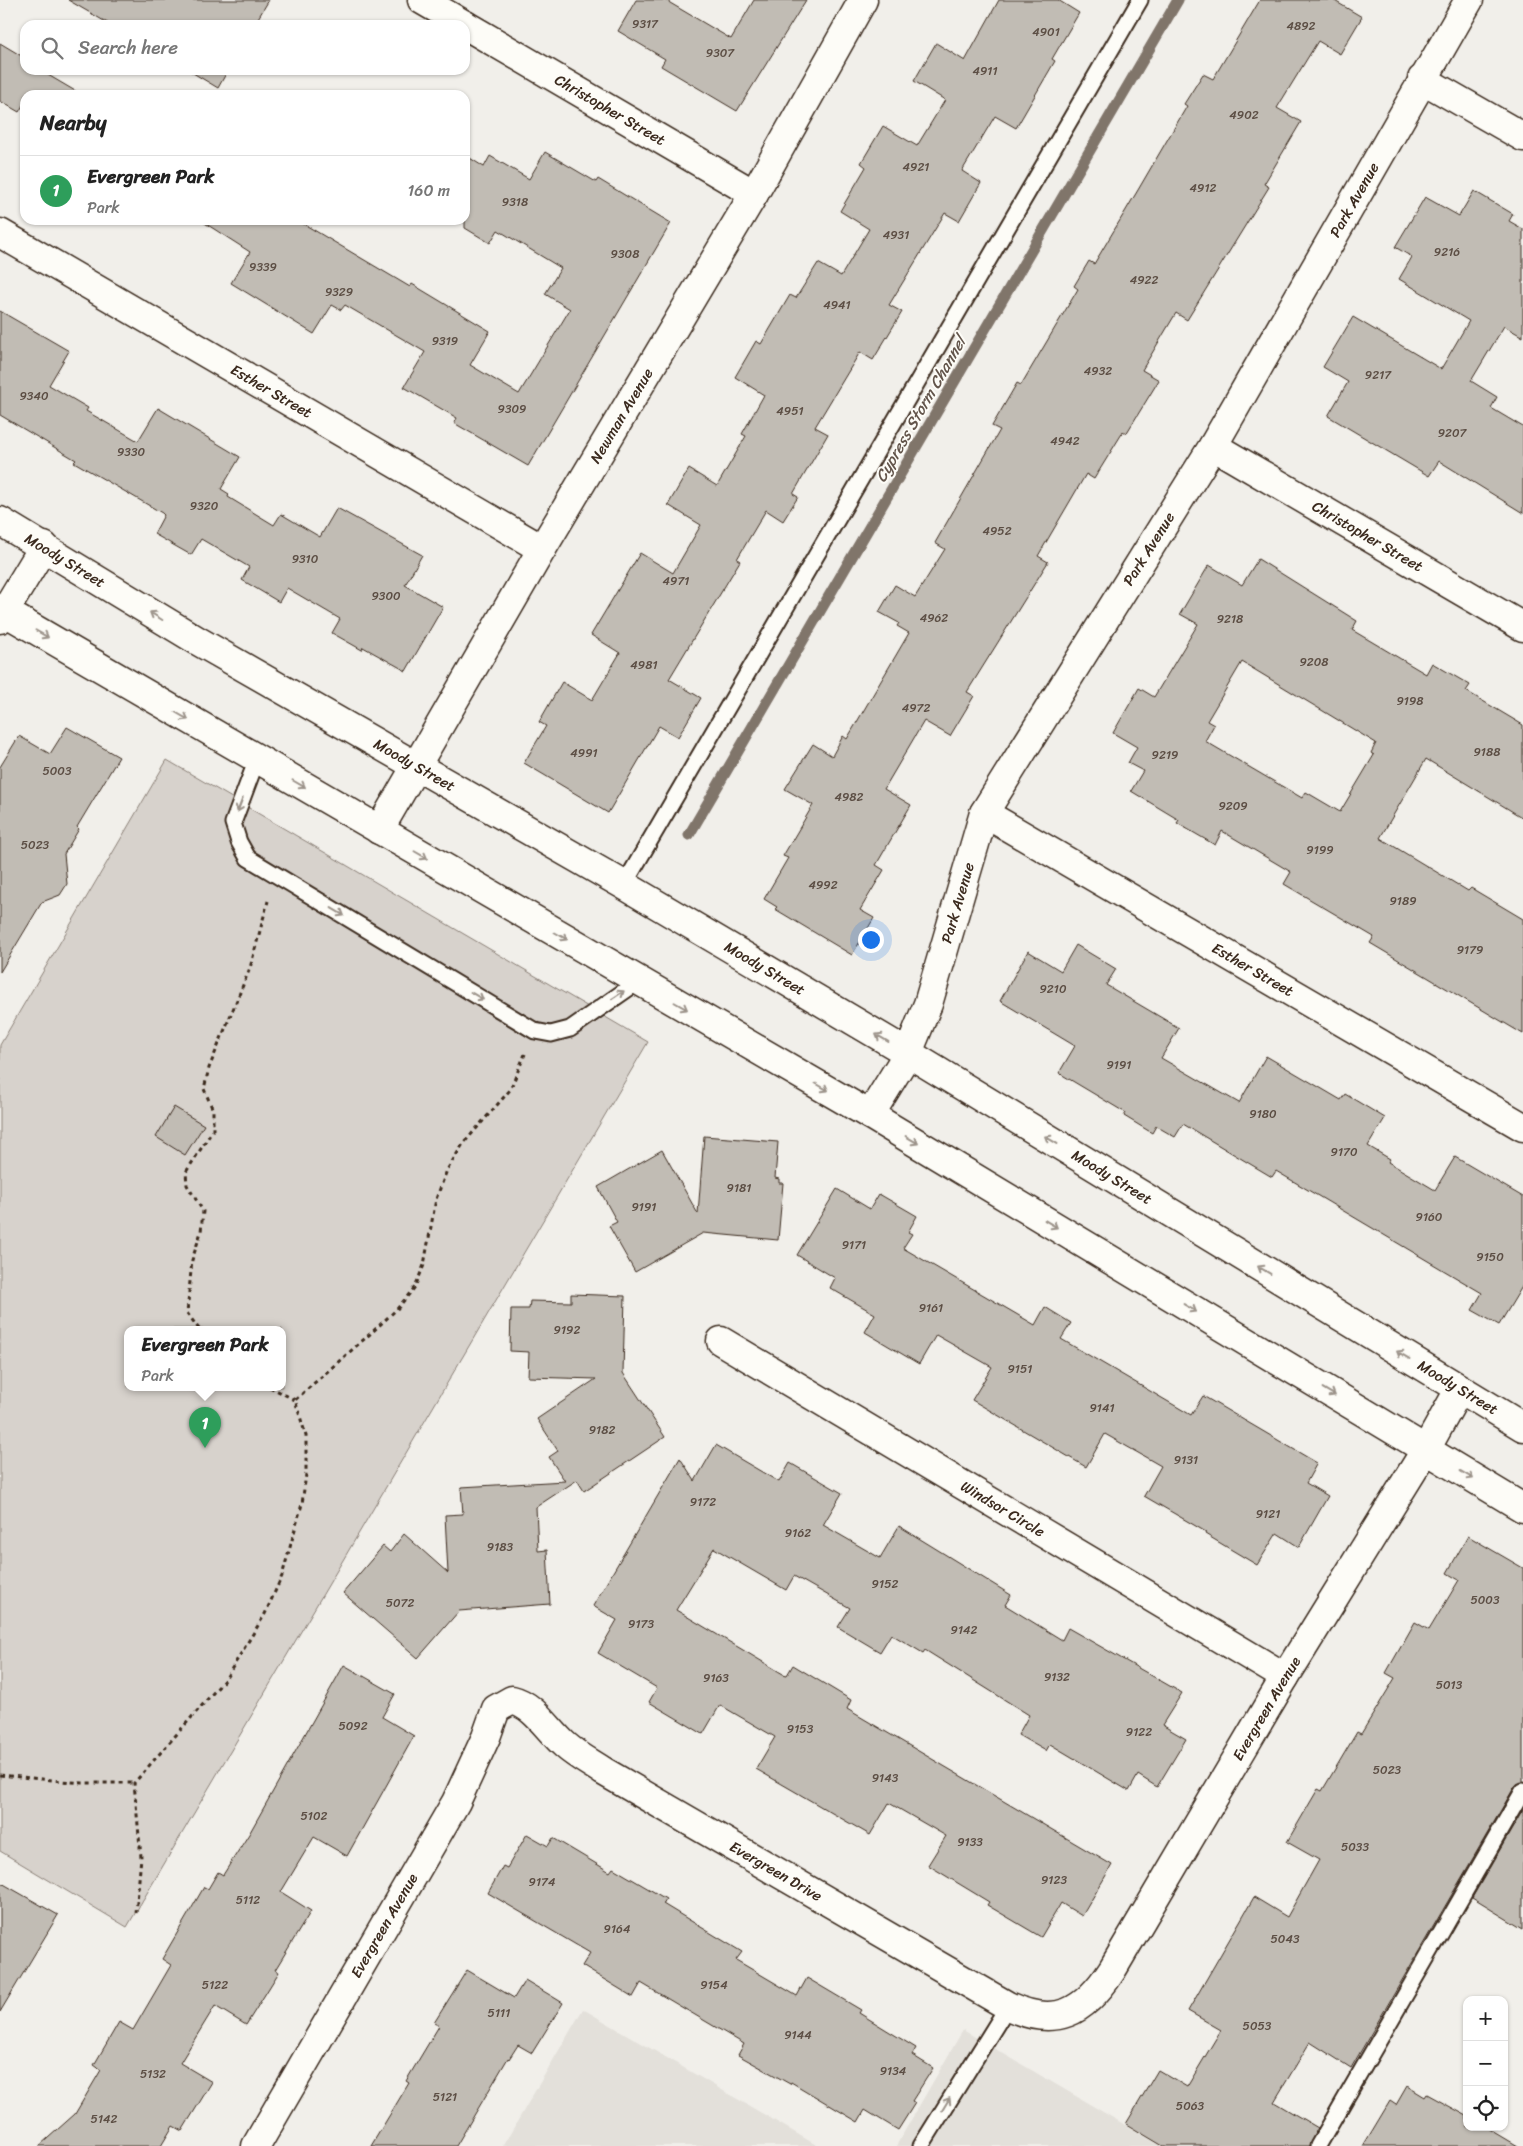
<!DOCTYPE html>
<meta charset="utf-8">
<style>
:root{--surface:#fff;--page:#f2f2f2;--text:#222;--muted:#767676;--line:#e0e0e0;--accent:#d1495b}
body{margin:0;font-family:Sriracha,sans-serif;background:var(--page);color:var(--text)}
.controls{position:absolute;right:15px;bottom:15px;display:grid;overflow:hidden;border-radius:10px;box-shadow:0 1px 4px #0004}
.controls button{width:45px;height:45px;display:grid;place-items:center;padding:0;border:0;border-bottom:1px solid var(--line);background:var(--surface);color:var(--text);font:25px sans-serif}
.you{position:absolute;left:870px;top:939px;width:18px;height:18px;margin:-12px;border:4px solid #fff;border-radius:50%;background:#1a73e8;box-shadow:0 0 0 8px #1a73e833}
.badge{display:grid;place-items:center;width:32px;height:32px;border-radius:50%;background:var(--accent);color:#fff;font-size:16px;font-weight:700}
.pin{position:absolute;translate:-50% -41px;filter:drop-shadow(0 1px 2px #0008)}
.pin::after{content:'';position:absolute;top:26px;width:18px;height:15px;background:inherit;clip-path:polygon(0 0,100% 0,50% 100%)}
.popup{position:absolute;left:124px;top:1326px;width:162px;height:65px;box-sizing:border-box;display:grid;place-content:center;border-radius:10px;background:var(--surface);filter:drop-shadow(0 1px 4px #0005);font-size:16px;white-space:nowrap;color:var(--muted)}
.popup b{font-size:19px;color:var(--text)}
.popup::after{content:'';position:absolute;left:50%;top:100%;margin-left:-10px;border:10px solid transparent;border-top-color:var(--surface)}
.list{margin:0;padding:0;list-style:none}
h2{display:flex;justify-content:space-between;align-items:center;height:65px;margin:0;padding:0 20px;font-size:21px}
h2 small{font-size:16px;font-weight:400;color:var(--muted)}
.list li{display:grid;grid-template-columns:32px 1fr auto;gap:15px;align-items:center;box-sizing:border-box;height:70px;padding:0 20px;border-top:1px solid var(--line)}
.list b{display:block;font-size:19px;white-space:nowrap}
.list p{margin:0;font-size:16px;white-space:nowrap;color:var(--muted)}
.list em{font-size:16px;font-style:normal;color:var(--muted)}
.icon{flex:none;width:28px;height:28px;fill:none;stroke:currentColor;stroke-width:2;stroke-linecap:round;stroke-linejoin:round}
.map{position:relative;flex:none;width:1523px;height:2146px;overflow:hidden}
.search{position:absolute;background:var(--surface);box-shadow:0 1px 4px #0004;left:20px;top:20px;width:450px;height:55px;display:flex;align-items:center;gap:12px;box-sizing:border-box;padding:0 18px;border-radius:15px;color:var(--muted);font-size:19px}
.panel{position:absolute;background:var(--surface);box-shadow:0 1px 4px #0004;left:20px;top:90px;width:450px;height:135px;border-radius:15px}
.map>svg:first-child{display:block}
</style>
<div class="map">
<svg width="1523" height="2146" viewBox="0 0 1523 2146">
<rect width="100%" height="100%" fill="#f1efea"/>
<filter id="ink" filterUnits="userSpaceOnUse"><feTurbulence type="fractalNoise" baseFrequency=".02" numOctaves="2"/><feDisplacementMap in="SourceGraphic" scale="10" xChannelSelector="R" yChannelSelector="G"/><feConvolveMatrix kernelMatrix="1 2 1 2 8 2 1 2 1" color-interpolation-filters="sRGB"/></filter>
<g filter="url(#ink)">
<path fill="#e3e0da" d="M583,2009L818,2146H503Z
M963,2030L1161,2146H896Z"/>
<path fill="#d7d2cc" stroke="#897e75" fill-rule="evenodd" d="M167,760L648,1042L127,1927L0,1851V1045ZM128,1329H282V1387H128Z"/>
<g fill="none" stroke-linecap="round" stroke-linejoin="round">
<path stroke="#80746b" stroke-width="11" d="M689,835L1178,0"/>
</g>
<path fill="#c1bcb4" stroke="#3b2a1e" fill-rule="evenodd" d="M68,0H269L254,25H111Z
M636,0H665L731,39L754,0H806L737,111L661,66L665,59L618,31Z
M999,0H1058L1079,13L1052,59L1055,61L1016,128L995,116L962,171L981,183L959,221L945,213L889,305L902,312L873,360L860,352L815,427L828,434L793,494L798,497L783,521L766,510L737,559L740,561L669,679L701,698L678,737L659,726L608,813L524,763L546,726L539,722L562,682L592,700L620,653L591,635L640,553L673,573L701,525L668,505L689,469L717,486L746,436L742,434L764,395L735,377L756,341L761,344L790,295L796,298L818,263L841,276L869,229L840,211L866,167L861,163L883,126L917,146L945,100L914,81L936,43L965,61Z
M1260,0H1333L1362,17L1340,54L1318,41L1277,108L1301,122L1264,184L1269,187L1187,320L1176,313L1142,370L1159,380L1126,434L1123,432L1094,479L1086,474L1038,556L1048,562L967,692L974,696L950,736L924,721L884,789L911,805L876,865L884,870L860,910L874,918L852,955L775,909L777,907L764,899L788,858L783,856L813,805L785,789L813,744L832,756L843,736L847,739L909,633L897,626L899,623L879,612L895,585L915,597L945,549L935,543L1000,430L992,426L1017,383L1021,385L1078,289L1074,286L1089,261L1094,264L1138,190L1187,106L1184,104L1203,74L1213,79Z
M0,43L25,58V70H44L43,72L82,95H25V102L19,112L0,101Z
M188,70H228L218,88Z
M545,152L596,182L598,179L671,223L528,466L454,423L457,418L404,387L425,352L345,305L341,310L332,305L314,334L231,283L250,252L200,220H297L410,287L412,284L490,331L470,365L519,394L570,309L545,294L561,268L498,230L490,243L465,228V155L484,167L490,156L529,179Z
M1474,191L1513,214L1509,221L1523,229V337L1504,326L1471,381L1497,397L1491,408L1523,427V513L1439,461L1429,476L1328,416L1348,382L1323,367L1353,317L1441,369L1469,321L1399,279L1412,257L1395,247L1425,197L1459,216Z
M0,311L69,351L49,385L88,408L86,411L138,441L158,408L240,457L221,489L229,494L228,497L274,525L281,514L320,537L337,508L422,555L405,585L443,607L406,671L363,647L362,650L332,633L340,619L287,588L279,602L242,580L249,567L201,539L191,555L154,534L164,515L162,513L74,462L76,460L0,415Z
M1258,559L1357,621L1352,630L1426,674L1432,663L1470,685L1466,691L1523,725V818L1426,759L1380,838L1468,891L1471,888L1523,919V1034L1370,943L1374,937L1284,884L1291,872L1222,831L1215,845L1177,823L1179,820L1131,791L1143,771L1128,763L1137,747L1113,733L1139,688L1154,697L1198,624L1180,614L1209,565L1242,585ZM1242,662L1376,743L1371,753L1374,755L1340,812L1306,792L1302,798L1205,741L1214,725L1207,721Z
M67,727L119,757L77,827L79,829L64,854L67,884L60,895L42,902L0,972V767L19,736L50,754Z
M1076,945L1116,969L1106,985L1179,1028L1161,1058L1239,1103L1266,1056L1341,1100L1345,1094L1385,1118L1368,1146L1390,1159L1388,1162L1435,1190L1455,1157L1523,1197V1285L1499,1325L1472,1310L1482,1293L1276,1171L1272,1177L1183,1124L1175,1137L1156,1126L1152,1133L1124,1116L1126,1113L1059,1073L1075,1046L1000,1001L1028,951L1061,971Z
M174,1107L204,1125L185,1155L156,1137Z
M704,1136L778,1142L775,1178L779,1179V1183H783L778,1240L703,1233L635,1272L609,1226L617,1222L598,1187L662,1150L698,1214Z
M837,1189L870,1209L879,1194L917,1216L908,1232L912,1234L903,1248L1035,1325L1045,1307L1071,1323L1061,1339L1191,1415L1203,1396L1317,1463L1306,1483L1328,1496L1299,1547L1277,1533L1257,1565L1205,1534L1206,1532L1144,1496L1161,1466L1105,1434L1086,1467L972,1400L992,1367L936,1335L919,1364L865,1332L875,1314L830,1288L835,1278L797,1255Z
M571,1294L625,1296L623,1373L665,1437L584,1491L577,1480L536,1507L538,1551L547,1550L550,1604L459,1611L418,1658L343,1593L383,1546L390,1552L404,1534L448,1573L445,1515L463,1514L461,1487L565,1481L549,1457L558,1451L537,1419L596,1379L528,1377L529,1352L510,1351L511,1309H529L530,1301L571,1302Z
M716,1445L779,1482L790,1463L842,1493L823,1525L880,1558L899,1526L1011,1595L1005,1605L1062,1640L1068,1628L1182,1693L1162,1725L1186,1739L1157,1787L1138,1775L1129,1791L1050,1744L1046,1751L1018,1735L1029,1715L925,1650L923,1653L891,1634L880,1652L838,1627L850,1608L794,1576L786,1590L714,1548L676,1610L783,1674L787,1675L793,1665L851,1700L847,1709L1112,1865L1082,1916L1061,1903L1041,1937L987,1905L989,1902L928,1865L946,1836L889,1803L870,1835L756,1769L775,1737L720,1705L703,1734L649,1702L657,1688L598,1653L617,1620L593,1606L680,1458L695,1481Z
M1468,1536L1523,1568V1782L1515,1786L1351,2068L1310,2042L1274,2102L1318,2128L1309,2146H1163L1126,2124L1158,2070L1187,2087L1221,2030L1188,2011L1254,1897L1287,1917L1319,1860L1287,1842L1318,1789L1322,1791L1357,1732L1361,1734L1395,1678L1386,1673L1415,1622L1429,1630L1459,1580L1447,1573Z
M344,1665L395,1694L382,1717L414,1736L347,1856L314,1837L281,1892L311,1911L275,1970L279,1972L246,2025L215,2006L180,2063L212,2082L182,2131L173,2126L161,2146H39L75,2114L101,2070L94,2065L119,2022L133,2030L171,1965L162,1959L204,1887L208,1889L218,1872L223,1875L249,1834Z
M1523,1810V1929L1472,1898Z
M527,1834L548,1846L553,1838L610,1872L613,1868L666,1899L663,1904L742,1952L736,1960L797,1996L807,1978L861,2010L859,2013L916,2048L912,2055L933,2068L912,2101L915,2103L898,2130L865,2110L858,2122L791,2082L790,2084L738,2055L744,2044L641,1983L633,1997L582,1966L590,1953L488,1893L503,1866L507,1868Z
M0,1882L58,1915L0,2012Z
M467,1970L514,1998L525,1980L563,2003L532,2053L518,2045L509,2059L508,2058L456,2146H371L409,2083L406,2081L439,2026L434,2023Z
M1407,2086L1425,2097L1427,2094L1467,2116V2127H1486L1518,2146H1363L1390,2101L1396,2105Z"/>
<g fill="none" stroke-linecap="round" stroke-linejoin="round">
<g stroke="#3b2a1e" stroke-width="19">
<path id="service" d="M257,759L233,823L239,842L248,858L535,1031L551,1034L570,1029L639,981
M624,885L1140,0
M921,2146L1008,2006
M1318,2146L1523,1791"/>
</g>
<g stroke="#3b2a1e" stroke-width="31">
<g id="minor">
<path d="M422,0L465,25"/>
<path id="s1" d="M465,25L754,194"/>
<path d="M1422,79L1523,137"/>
<path id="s2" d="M0,233L542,549"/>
<path id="s3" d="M1213,446L1523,627"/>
<path d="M0,619L44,546"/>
<path id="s4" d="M984,813L1523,1127"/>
<path id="s5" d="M379,830L542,549L754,194L863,0"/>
<path id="s6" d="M870,1115L908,1053L928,1004L984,813L1213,446L1469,0"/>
<path id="s7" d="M721,1341L1285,1677"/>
<path id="s8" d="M256,2146L456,1802L486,1737L496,1709L512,1700C534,1705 548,1730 565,1745C576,1755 591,1763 603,1771L1008,2006C1056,2028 1084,2013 1112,1970L1285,1677L1425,1451L1459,1390"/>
</g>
</g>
<g stroke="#3b2a1e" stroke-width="31">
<g id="secondary">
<path id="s9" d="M0,521L198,641L624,885L908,1053L1523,1427"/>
<path d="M0,609L870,1115L1523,1508"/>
</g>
</g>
<path stroke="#3b2a1e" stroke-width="3" stroke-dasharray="4 4" stroke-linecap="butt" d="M199,1329L187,1313L192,1260L201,1232L203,1211L187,1185L186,1172L213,1130V1110L204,1089L209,1068L250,968L268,901
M270,1387L295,1400
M0,1775L83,1783H134
M136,1913L141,1857L134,1783L226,1678L265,1614L282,1576L302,1504L306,1474V1436L295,1400L370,1334L397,1309L415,1287L424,1265L436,1199L447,1170L463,1144L510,1090L525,1054"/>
<use href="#service" stroke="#fdfcf7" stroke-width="15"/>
<use href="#minor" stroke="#fdfcf7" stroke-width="28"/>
<use href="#secondary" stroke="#fdfcf7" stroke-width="28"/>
</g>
<defs><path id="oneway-shaft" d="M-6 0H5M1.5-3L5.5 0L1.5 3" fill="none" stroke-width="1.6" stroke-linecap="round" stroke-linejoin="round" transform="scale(1.25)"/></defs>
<g stroke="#9c938a">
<use href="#oneway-shaft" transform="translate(156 616) rotate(-148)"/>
<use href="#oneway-shaft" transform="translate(42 634) rotate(30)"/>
<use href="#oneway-shaft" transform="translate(182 716) rotate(30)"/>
<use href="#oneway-shaft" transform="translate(299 784) rotate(30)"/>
<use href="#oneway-shaft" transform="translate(240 805) rotate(111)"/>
<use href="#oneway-shaft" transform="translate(421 855) rotate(30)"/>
<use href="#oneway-shaft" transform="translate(338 912) rotate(31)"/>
<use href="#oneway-shaft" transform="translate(561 936) rotate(30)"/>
<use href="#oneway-shaft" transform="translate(618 995) rotate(-34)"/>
<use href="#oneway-shaft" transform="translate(477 996) rotate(31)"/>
<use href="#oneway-shaft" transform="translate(681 1006) rotate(30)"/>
<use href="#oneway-shaft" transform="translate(882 1038) rotate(-149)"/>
<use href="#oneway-shaft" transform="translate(822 1087) rotate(30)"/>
<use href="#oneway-shaft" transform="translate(912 1140) rotate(31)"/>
<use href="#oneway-shaft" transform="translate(1051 1140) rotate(-149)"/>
<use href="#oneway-shaft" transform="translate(1051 1224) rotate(31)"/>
<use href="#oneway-shaft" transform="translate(1264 1270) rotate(-149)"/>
<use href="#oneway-shaft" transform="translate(1190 1308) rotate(31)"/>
<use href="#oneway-shaft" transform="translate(1403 1355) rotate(-149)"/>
<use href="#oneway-shaft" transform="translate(1329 1392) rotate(31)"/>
<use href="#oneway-shaft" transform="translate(1467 1475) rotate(31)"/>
<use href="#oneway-shaft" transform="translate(946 2104) rotate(-59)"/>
</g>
</g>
<g text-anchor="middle" stroke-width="4" stroke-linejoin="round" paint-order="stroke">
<g font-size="12" fill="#5c4e44">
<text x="645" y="28">9317</text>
<text x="1301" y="30">4892</text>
<text x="1046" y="36">4901</text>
<text x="720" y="57">9307</text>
<text x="985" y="75">4911</text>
<text x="1244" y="119">4902</text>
<text x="916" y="171">4921</text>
<text x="1203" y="192">4912</text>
<text x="515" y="206">9318</text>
<text x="896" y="239">4931</text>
<text x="1447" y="256">9216</text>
<text x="625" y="258">9308</text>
<text x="263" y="271">9339</text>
<text x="1144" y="284">4922</text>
<text x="339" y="296">9329</text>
<text x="837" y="309">4941</text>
<text x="445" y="345">9319</text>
<text x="1098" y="375">4932</text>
<text x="1378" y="379">9217</text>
<text x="34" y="400">9340</text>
<text x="512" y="413">9309</text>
<text x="790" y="415">4951</text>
<text x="1452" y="437">9207</text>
<text x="1065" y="445">4942</text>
<text x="131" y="456">9330</text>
<text x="204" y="510">9320</text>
<text x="997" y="535">4952</text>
<text x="305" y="563">9310</text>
<text x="676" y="585">4971</text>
<text x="386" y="600">9300</text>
<text x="934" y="622">4962</text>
<text x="1230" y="623">9218</text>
<text x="1314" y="666">9208</text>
<text x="644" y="669">4981</text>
<text x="1410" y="705">9198</text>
<text x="916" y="712">4972</text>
<text x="1487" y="756">9188</text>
<text x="584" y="757">4991</text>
<text x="1165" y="759">9219</text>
<text x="57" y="775">5003</text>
<text x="849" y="801">4982</text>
<text x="1233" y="810">9209</text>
<text x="35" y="849">5023</text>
<text x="1320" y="854">9199</text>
<text x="823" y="889">4992</text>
<text x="1403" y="905">9189</text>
<text x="1470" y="954">9179</text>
<text x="1053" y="993">9210</text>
<text x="1119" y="1069">9191</text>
<text x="1263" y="1118">9180</text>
<text x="1344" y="1156">9170</text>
<text x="739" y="1192">9181</text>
<text x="644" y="1211">9191</text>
<text x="1429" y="1221">9160</text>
<text x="854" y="1249">9171</text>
<text x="1490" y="1261">9150</text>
<text x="931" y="1312">9161</text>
<text x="567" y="1334">9192</text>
<text x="1020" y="1373">9151</text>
<text x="1102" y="1412">9141</text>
<text x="602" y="1434">9182</text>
<text x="1186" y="1464">9131</text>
<text x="703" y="1506">9172</text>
<text x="1268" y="1518">9121</text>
<text x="798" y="1537">9162</text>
<text x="500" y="1551">9183</text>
<text x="885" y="1588">9152</text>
<text x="1485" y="1604">5003</text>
<text x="400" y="1607">5072</text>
<text x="641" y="1628">9173</text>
<text x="964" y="1634">9142</text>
<text x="1057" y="1681">9132</text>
<text x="716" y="1682">9163</text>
<text x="1449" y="1689">5013</text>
<text x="353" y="1730">5092</text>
<text x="800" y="1733">9153</text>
<text x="1139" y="1736">9122</text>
<text x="1387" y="1774">5023</text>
<text x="885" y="1782">9143</text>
<text x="314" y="1820">5102</text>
<text x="970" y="1846">9133</text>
<text x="1355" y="1851">5033</text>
<text x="1054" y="1884">9123</text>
<text x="542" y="1886">9174</text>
<text x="248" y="1904">5112</text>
<text x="617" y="1933">9164</text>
<text x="1285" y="1943">5043</text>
<text x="215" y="1989">5122</text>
<text x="714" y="1989">9154</text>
<text x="499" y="2017">5111</text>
<text x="1257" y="2030">5053</text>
<text x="798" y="2039">9144</text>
<text x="893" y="2075">9134</text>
<text x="153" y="2078">5132</text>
<text x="445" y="2101">5121</text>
<text x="1190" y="2110">5063</text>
<text x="104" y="2123">5142</text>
</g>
<g font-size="15" fill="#3b2a1e" stroke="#fdfcf7">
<text dy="5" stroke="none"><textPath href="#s1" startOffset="168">Christopher Street</textPath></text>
<text dy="5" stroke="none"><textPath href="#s6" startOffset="1041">Park Avenue</textPath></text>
<text dy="5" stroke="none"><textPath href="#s2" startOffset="314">Esther Street</textPath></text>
<text dy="5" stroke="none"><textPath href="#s5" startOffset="480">Newman Avenue</textPath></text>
<text dy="5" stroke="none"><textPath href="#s3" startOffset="179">Christopher Street</textPath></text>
<text dy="5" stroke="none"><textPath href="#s6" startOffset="636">Park Avenue</textPath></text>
<text dy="5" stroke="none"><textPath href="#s9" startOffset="76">Moody Street</textPath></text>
<text dy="5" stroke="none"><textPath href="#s9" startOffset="481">Moody Street</textPath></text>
<text dy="5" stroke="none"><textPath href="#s6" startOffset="231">Park Avenue</textPath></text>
<text dy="5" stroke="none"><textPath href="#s9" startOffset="886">Moody Street</textPath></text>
<text dy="5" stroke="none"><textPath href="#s4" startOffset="311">Esther Street</textPath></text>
<text dy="5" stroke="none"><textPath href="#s9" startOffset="1291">Moody Street</textPath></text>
<text dy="5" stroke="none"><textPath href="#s9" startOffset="1696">Moody Street</textPath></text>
<text dy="5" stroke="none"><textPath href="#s7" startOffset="328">Windsor Circle</textPath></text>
<text dy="5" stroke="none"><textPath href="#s8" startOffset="1530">Evergreen Avenue</textPath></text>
<text dy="5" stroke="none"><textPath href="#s8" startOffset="834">Evergreen Drive</textPath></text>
<text dy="5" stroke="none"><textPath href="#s8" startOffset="255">Evergreen Avenue</textPath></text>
</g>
<g font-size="16" font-style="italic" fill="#63554b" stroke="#fdfcf7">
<text transform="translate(920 409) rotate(-60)" y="6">Cypress Storm Channel</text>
</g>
</g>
</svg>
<div class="controls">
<button>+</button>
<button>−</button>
<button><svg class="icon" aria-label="locate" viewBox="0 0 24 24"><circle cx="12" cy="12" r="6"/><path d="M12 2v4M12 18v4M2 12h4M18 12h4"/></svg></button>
</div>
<div class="you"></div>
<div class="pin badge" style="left:205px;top:1448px;background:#2e9e5b">1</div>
<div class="popup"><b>Evergreen Park</b>Park</div>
<div class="search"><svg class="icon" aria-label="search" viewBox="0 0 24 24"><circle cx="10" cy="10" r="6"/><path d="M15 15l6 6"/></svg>Search here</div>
<section class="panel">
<h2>Nearby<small></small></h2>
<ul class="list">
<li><span class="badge" style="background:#2e9e5b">1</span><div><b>Evergreen Park</b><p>Park</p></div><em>160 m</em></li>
</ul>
</section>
</div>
